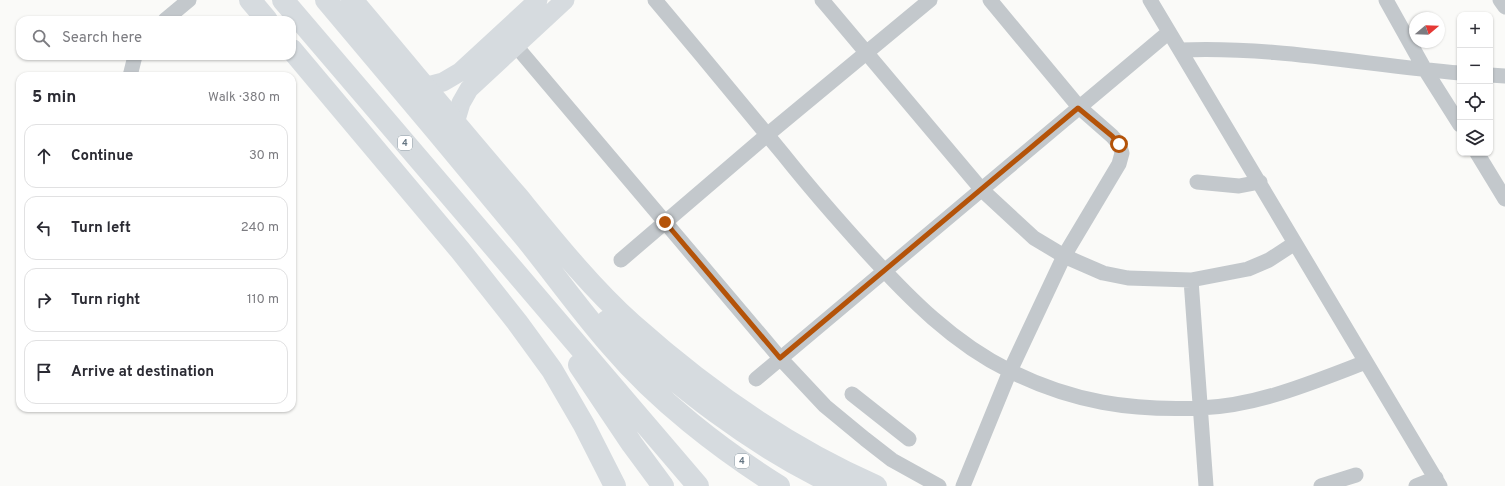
<!DOCTYPE html>
<meta charset="utf-8">
<style>
:root{--surface:#fff;--page:#f2f2f3;--text:#2b2b33;--muted:#7c7c81;--line:#e1e1e2}
body{margin:0;font-family:Overpass,sans-serif;background:var(--page);color:var(--text)}
.controls{position:absolute;right:12px;top:12px;display:grid;overflow:hidden;border-radius:8px;box-shadow:0 1px 3px #0004}
.controls button{width:36px;height:36px;display:grid;place-items:center;padding:0;border:0;border-bottom:1px solid var(--line);background:var(--surface);color:var(--text);font:20px sans-serif}
.compass{position:absolute;left:1409px;top:12px;width:36px;height:36px;border-radius:50%;background:var(--surface);box-shadow:0 1px 3px #0004;rotate:71deg}
.stop{position:absolute;width:12px;height:12px;margin:-9px;border:3px solid #b45309;border-radius:50%;background:#fff}
.stop.end{background:#b45309;border-color:#fff;box-shadow:0 1px 4px #0008}
.list{margin:0;padding:0;list-style:none}
h2{display:flex;justify-content:space-between;align-items:center;height:52px;margin:0;padding:0 16px;font-size:17px}
h2 small{font-size:13px;font-weight:400;color:var(--muted)}
.list li{display:grid;grid-template-columns:26px 1fr auto;gap:12px;align-items:center;box-sizing:border-box;height:64px;margin:0 8px 8px;padding:0 8px;border:1px solid var(--line);border-radius:12px}
.list b{display:block;font-size:15px;white-space:nowrap}
.list em{font-size:13px;font-style:normal;color:var(--muted)}
.icon{flex:none;width:22px;height:22px;fill:none;stroke:currentColor;stroke-width:2;stroke-linecap:round;stroke-linejoin:round}
.map{position:relative;flex:none;width:1505px;height:486px;overflow:hidden}
.search{position:absolute;background:var(--surface);box-shadow:0 1px 3px #0004;left:16px;top:16px;width:280px;height:44px;display:flex;align-items:center;gap:10px;box-sizing:border-box;padding:0 14px;border-radius:12px;color:var(--muted);font-size:15px}
.panel{position:absolute;background:var(--surface);box-shadow:0 1px 3px #0004;left:16px;top:72px;width:280px;height:340px;border-radius:12px}
.map>svg:first-child{display:block}
</style>
<div class="map">
<svg width="1505" height="486" viewBox="0 0 1505 486">
<rect width="100%" height="100%" fill="#fafaf8"/>
<g fill="none" stroke-linecap="round" stroke-linejoin="round">
<path stroke="#c3c8cc" stroke-width="15" d="M655,0C698,51 741,103 783,154C810,188 838,220 867,252C909,298 953,343 1010,371C1072,402 1131,411 1200,408C1258,406 1313,382 1366,362
M822,0L982,190L1034,238L1064,256L1103,273L1128,278L1191,280L1248,269L1269,260L1295,243
M1150,0L1440,486
M1386,0L1424,68L1460,125
M1500,0L1505,7
M165,20L189,0
M516,46L780,358L825,406L865,439L892,460L939,486
M1180,50C1274,46 1366,65 1460,73
M1490,75L1505,76
M130,76L135,56
M1477,153L1505,199
M1197,182L1239,186L1260,182
M621,260L767,135L930,0
M1191,280L1206,486
M756,379L1169,32
M852,394L909,439
M963,486L1010,371L1064,256L1119,164L1122,153L1119,144L1112,136L1079,107L990,0
M1321,486L1356,475
M1416,486L1436,478"/>
<path stroke="#d6dbdf" stroke-width="19" d="M424,87L443,82L460,72L538,0
M455,123L461,103L469,89L565,0"/>
<path stroke="#d6dbdf" stroke-width="22" d="M250,0L267,20
M283,0L698,486
M326,0C393,79 460,159 526,239C555,275 582,313 612,347C657,400 720,449 779,486
M352,0C407,65 462,132 518,197C554,241 590,286 632,324C705,389 786,447 876,486
M292,50L460,250L517,322L552,370L584,425L615,486
M607,321C677,386 751,445 838,486
M579,365L632,444L663,486"/>
</g>
<g fill="none" stroke-linecap="round" stroke-linejoin="round">
<path stroke="#b45309" stroke-width="5" d="M665,222L780,358L1078,108L1112,136L1119,144"/>
</g>
<g text-anchor="middle" stroke-width="4" stroke-linejoin="round" paint-order="stroke">
<g fill="#fff" stroke="#939fa8" stroke-width="1">
<rect x="398" y="136" width="14" height="14" rx="3"/>
<rect x="735" y="454" width="14" height="14" rx="3"/>
</g>
<g font-size="9" font-weight="bold" fill="#657683">
<text x="405" y="146">4</text>
<text x="742" y="464">4</text>
</g>
</g>
</svg>
<div class="controls">
<button>+</button>
<button>−</button>
<button><svg class="icon" aria-label="locate" viewBox="0 0 24 24"><circle cx="12" cy="12" r="6"/><path d="M12 2v4M12 18v4M2 12h4M18 12h4"/></svg></button>
<button><svg class="icon" aria-label="layers" viewBox="0 0 24 24"><path d="M12 4l9 5-9 5-9-5zM3 14l9 5 9-5"/></svg></button>
</div>
<svg class="compass" viewBox="-18 -18 36 36"><path d="M0-13l5 13h-10z" fill="#e53935"/><path d="M0 13l5-13h-10z" fill="#7c7c81"/></svg>
<div class="stop" style="left:1119px;top:144px"></div>
<div class="stop end" style="left:665px;top:222px"></div>
<div class="search"><svg class="icon" aria-label="search" viewBox="0 0 24 24"><circle cx="10" cy="10" r="6"/><path d="M15 15l6 6"/></svg>Search here</div>
<section class="panel">
<h2>5 min<small>Walk · 380 m</small></h2>
<ul class="list">
<li><svg class="icon" aria-label="ahead" viewBox="0 0 24 24"><path d="M12 20V5M6 11l6-6 6 6"/></svg><div><b>Continue</b></div><em>30 m</em></li>
<li><svg class="icon" aria-label="left" viewBox="0 0 24 24"><path d="M17 20v-9H6M10 6l-5 5 5 5"/></svg><div><b>Turn left</b></div><em>240 m</em></li>
<li><svg class="icon" aria-label="right" viewBox="0 0 24 24"><path d="M7 20v-9h11M14 6l5 5-5 5"/></svg><div><b>Turn right</b></div><em>110 m</em></li>
<li><svg class="icon" aria-label="arrive" viewBox="0 0 24 24"><path d="M6 21V4h12l-3 4 3 4H6"/></svg><div><b>Arrive at destination</b></div></li>
</ul>
</section>
</div>
